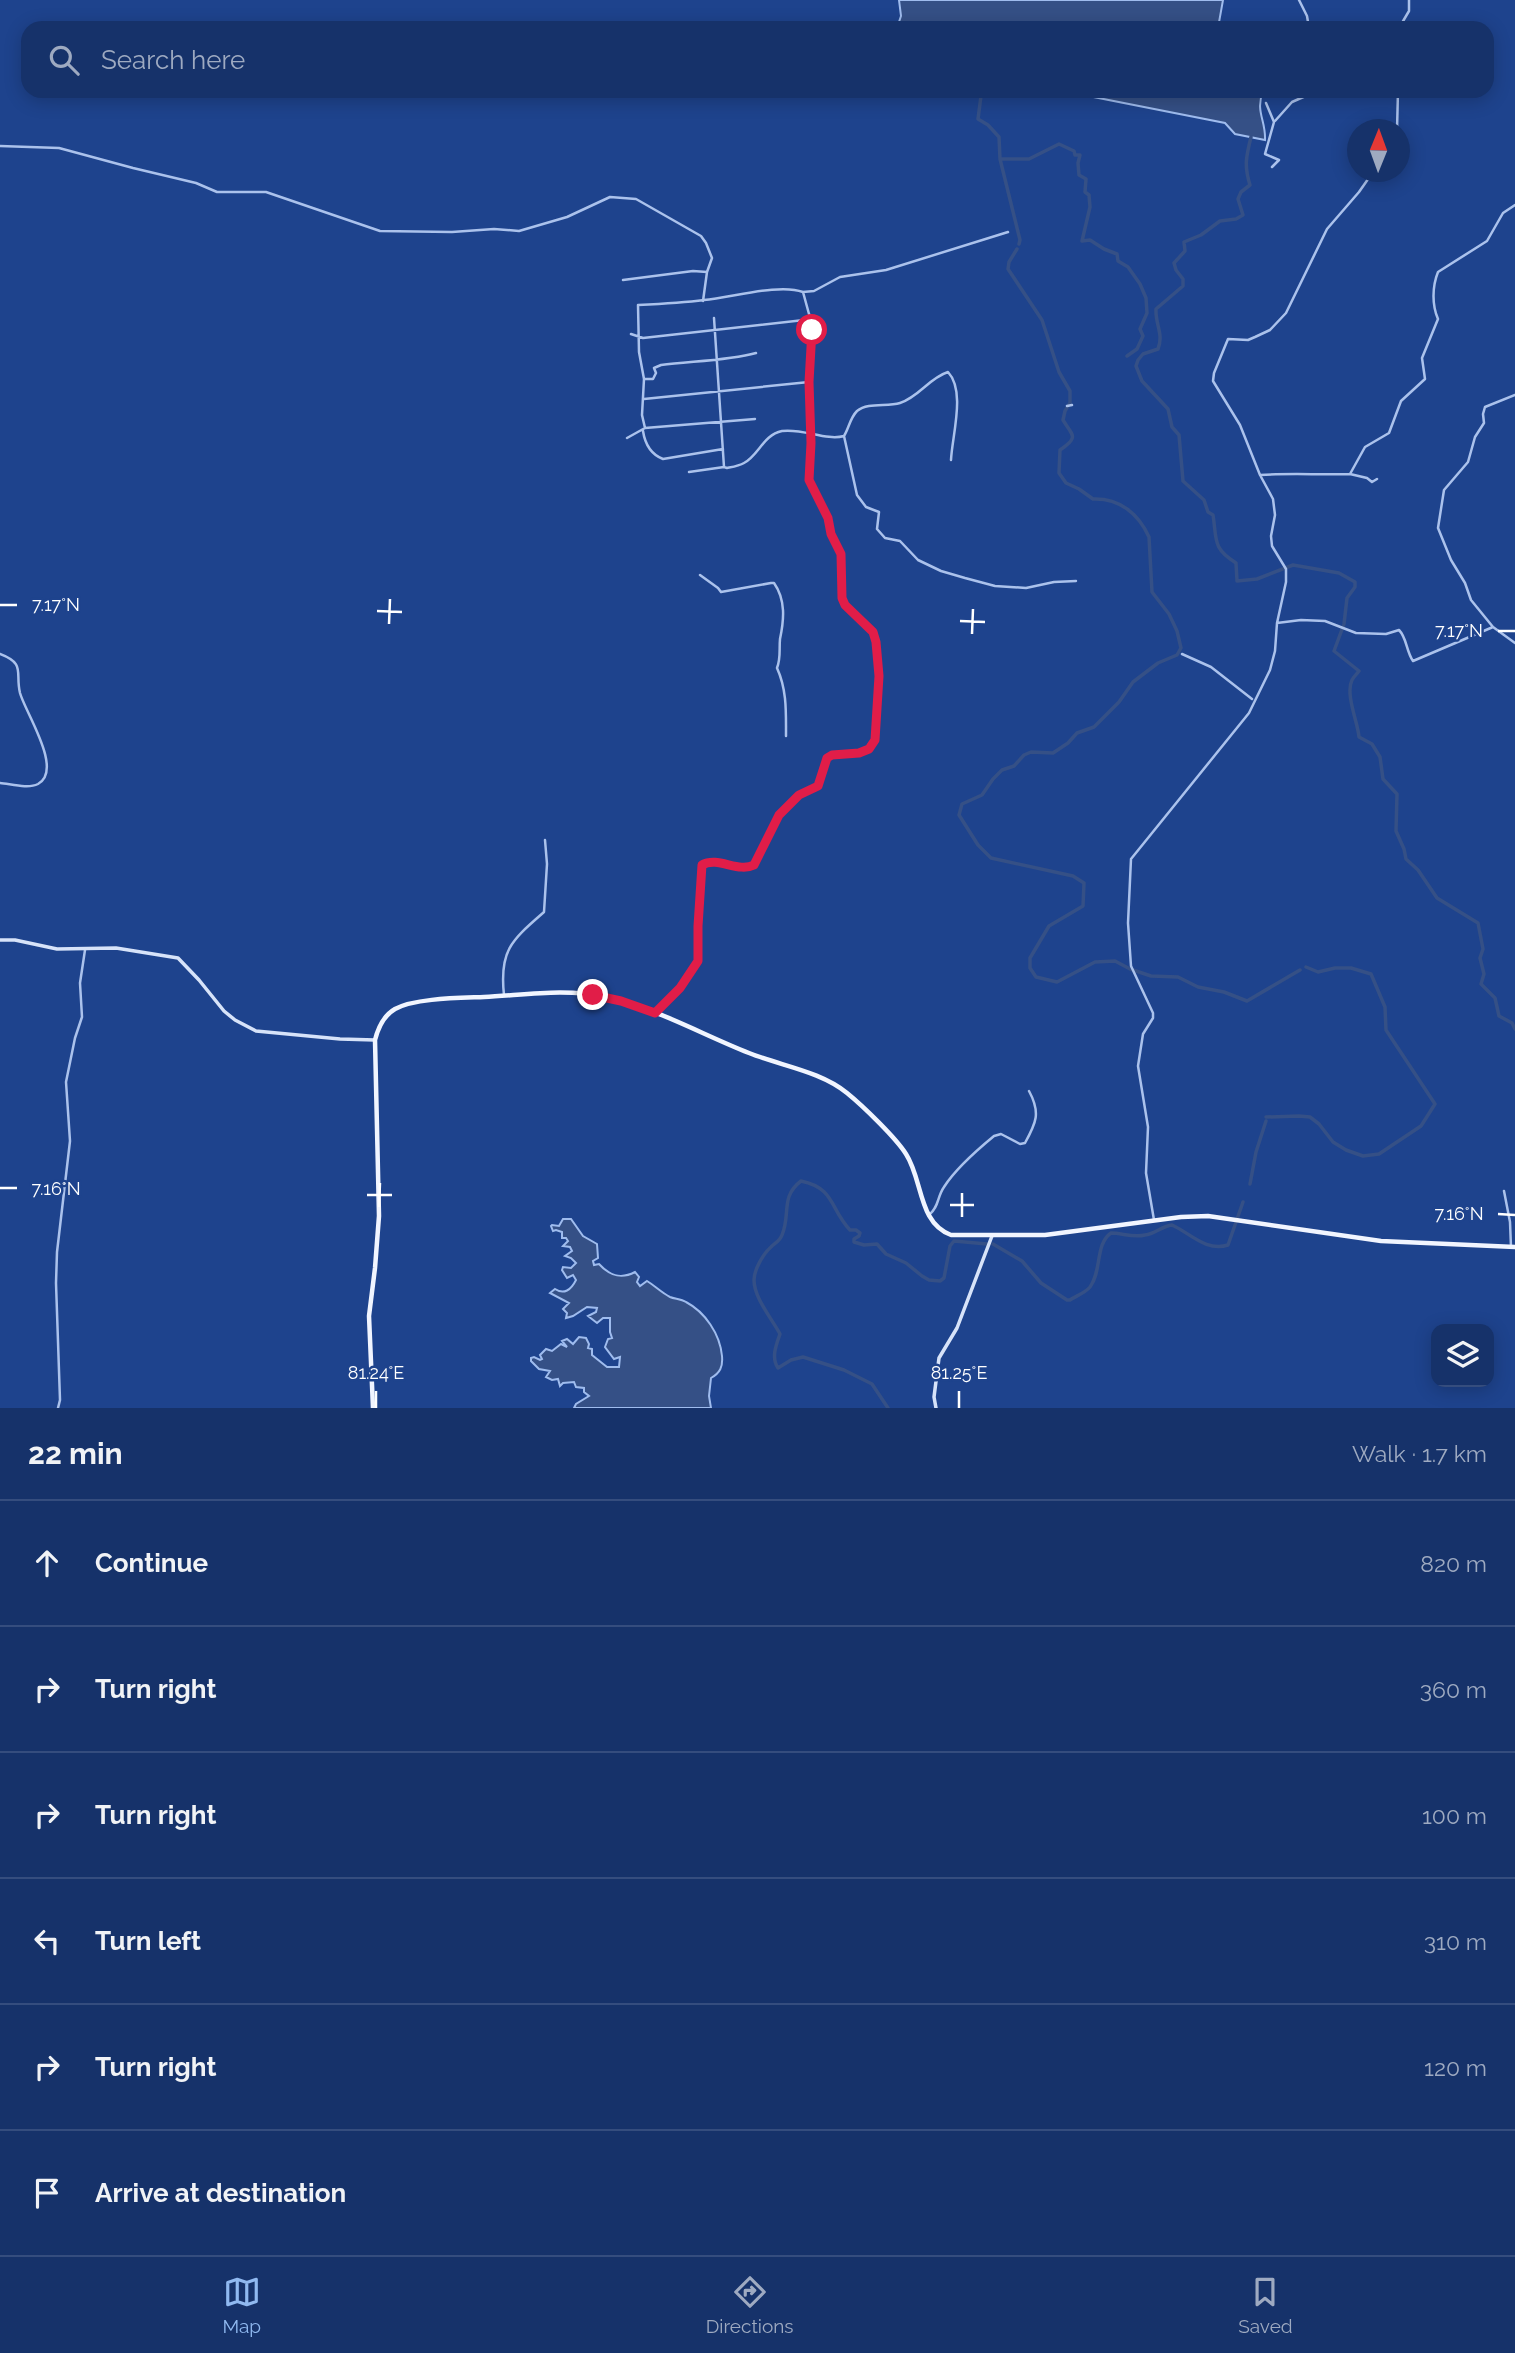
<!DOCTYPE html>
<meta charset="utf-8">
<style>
:root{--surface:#16326a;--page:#1f3a70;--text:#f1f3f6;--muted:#9eaac1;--line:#354d7e;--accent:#90b9f0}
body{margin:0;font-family:Raleway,sans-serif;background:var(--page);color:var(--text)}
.controls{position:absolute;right:21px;bottom:21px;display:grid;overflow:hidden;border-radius:14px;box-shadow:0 4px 18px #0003}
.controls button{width:63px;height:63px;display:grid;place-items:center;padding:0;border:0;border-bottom:2px solid var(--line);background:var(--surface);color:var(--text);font:35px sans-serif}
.compass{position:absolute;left:1347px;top:119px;width:63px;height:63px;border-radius:50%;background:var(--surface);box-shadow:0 4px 18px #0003;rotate:1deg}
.stop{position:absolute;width:21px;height:21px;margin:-16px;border:5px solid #e11d48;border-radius:50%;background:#fff}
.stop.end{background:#e11d48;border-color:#fff;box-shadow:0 2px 7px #0008}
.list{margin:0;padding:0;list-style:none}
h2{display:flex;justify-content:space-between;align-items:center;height:91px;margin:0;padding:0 28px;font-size:30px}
h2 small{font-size:23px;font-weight:400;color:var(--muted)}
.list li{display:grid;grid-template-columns:46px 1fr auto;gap:21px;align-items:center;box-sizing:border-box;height:126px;padding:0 28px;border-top:2px solid var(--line)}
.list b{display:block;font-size:26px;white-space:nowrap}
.list em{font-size:23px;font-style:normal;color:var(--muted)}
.icon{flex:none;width:38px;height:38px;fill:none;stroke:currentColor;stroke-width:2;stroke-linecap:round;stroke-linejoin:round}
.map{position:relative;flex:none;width:1515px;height:1408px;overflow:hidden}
.search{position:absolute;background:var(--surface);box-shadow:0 4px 18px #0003;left:21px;right:21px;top:21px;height:77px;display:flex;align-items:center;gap:18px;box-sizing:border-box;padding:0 24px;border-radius:21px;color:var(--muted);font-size:26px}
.sheet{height:847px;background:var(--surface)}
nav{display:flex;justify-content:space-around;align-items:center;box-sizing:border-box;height:98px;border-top:2px solid var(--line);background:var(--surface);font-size:19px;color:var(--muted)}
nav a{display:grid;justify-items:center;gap:4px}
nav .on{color:var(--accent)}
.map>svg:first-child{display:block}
</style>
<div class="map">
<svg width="1515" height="1408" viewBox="0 0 1515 1408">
<rect width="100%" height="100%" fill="#1e438d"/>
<path fill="#355086" stroke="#9fbcee" stroke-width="2" d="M899,0H1223L1218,28H897L901,16Z
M1063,91H1263C1255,112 1266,120 1265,140L1235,134L1225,123Z
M563,1219H571L583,1236L597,1244L598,1258L593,1261L594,1265L599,1264C609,1275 620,1280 635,1272L639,1277L637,1282L640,1286L647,1281C655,1286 662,1293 670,1297C675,1299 681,1299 686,1302C705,1312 720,1334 722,1356C723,1367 720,1373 711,1378L709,1396L711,1408H574L576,1404L589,1396L584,1392V1388L576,1387L574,1382L563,1383L560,1386L558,1379L552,1380L546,1377L550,1371L539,1369L531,1361V1358L534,1357L540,1360L542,1359L540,1355L546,1349L552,1351L561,1344L567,1347L562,1341L567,1339L573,1344L579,1337L586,1338L589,1344L588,1348L592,1349V1355L607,1367H619L620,1357L614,1359L605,1347L608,1339L612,1338L610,1332V1318H603L597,1323L588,1316L596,1312L597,1308L587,1307L573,1316L566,1318L567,1313L563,1309L569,1303L550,1293L555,1289C564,1295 571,1290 576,1280L573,1275L567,1278L562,1270L563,1267L571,1268L576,1263L571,1258L565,1256L572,1251L570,1247L563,1246L568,1241L566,1238H562V1232L556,1230L553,1231L551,1226L552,1225L559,1226Z"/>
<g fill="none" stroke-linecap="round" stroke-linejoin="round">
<path stroke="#355086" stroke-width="3.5" d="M981,96L978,119L988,125L999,137L1000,159L1020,240L1019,244
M1251,137C1246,157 1244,166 1250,185L1241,192L1238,199L1243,215L1236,219L1220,221L1201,235L1184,242L1185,251L1174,263L1176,270L1183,279V286L1156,309C1155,324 1164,334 1158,349L1143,354L1138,360L1136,366L1142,381L1168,409L1172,427L1179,435L1183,481L1204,500L1208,512L1213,515C1217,540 1212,548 1236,563L1237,581L1257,579L1293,565L1339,573L1355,582V587L1347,598L1344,624L1334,651L1359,671C1357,674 1354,676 1352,680C1345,694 1358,723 1359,737L1372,744L1380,757L1383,779L1397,794L1396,831L1404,849L1406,859L1418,870L1437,898L1478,923L1483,949L1480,958L1484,974L1481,984L1495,998L1499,1016L1512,1023L1515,1029
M1000,159H1029L1059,144L1074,151L1075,155H1080L1078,163L1079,175L1086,179L1085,192L1089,195L1090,207L1082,241L1090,240L1104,249L1117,254L1118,261L1128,267L1140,284L1146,298L1147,313L1140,329L1143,336L1137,349L1127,356
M1017,249L1009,262L1008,269L1042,320L1059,372L1070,391V403L1065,411L1063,420C1072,435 1080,437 1060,450L1059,473L1066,483L1079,489L1093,499C1119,498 1138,513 1149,537L1152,592L1169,614L1177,631L1181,648L1177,655L1158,663L1133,682L1119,702L1094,727L1077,733L1068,743L1053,753L1031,752L1024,755L1014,766L1002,770L993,779L982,795L962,804L959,815L978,845L991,858L1073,876L1084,883L1083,906L1049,926L1030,958V968L1036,977L1057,982L1095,962L1115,961L1130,969L1151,976L1178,977L1198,987L1224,992L1247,1001L1300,970
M1266,1117L1299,1116L1310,1117L1319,1124L1333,1142L1346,1150L1363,1156L1379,1154L1421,1126L1435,1104L1386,1030L1385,1007L1371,974L1351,968H1335L1318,972L1306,967
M1250,1184L1256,1152L1266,1121
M993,1244L1022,1261L1041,1283L1067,1300H1070C1076,1296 1085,1293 1090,1287C1102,1271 1095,1244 1111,1233C1122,1233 1133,1238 1145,1235C1155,1234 1162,1226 1172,1225C1190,1233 1206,1252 1228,1245L1243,1202
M888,1408L872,1384L844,1370L803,1357L791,1360L778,1368C771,1358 776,1345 780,1334C772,1319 754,1298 754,1280C754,1270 763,1254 771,1247C775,1243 780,1241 782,1235C791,1214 780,1197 801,1181C835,1188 830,1209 850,1230H856L860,1233L859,1236L854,1239V1242L864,1245L877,1244L886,1254L906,1263L922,1276L929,1280L940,1281L944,1278L950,1246L954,1241L987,1244"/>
<path stroke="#abc2ec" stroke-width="2.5" d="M1299,0L1307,16L1309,28
M1399,28L1409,11V0
M1266,103L1274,122L1265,154L1279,160L1272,167
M1275,121L1292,102L1317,91
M1397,130L1398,91
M0,146L59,148L133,168L196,183L217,192H266L380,231L452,232L494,229L519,231L567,217L610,197L636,199L701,236L706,243L712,258L707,272L703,301
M623,280L693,271L707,272
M803,292L814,291L840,277L886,270L1008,232
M714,318L724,467
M631,334L643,338L813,319
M644,379H653L656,373L654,368L661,365C691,361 727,361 756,353
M644,399L809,382
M1067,406L1072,405
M645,428L642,415L644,379L639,352L638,305C660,304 682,303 704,300C731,298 779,283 803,292L809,314L813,319L809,382L811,443L809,479L828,518L831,534L841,553L842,599L851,611L873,632L876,642L879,676L875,740L869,749L859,753L832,755L827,758L823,765L818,786L799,795L779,815L754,865C738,873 718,856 702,865L698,926V961L680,987L656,1012
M643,431C645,444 650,454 663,459L723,449
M844,436L857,495L866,507L879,512L877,529L885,538L900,541L918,560L941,571L965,578L995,586L1026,588L1054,582L1076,581
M627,438L645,428L755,419
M689,472L724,467L727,468C732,467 739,466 744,463C759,455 763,435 782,431C803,428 826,441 844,436C849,428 850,418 857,411C868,402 887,407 900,403C919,397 929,378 948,372C966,391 952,436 951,460
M1350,474L1367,478L1372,482L1377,479
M1260,475C1290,473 1320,475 1350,474L1365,447L1389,433L1401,401L1425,379L1422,358L1438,319C1432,305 1432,287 1438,272L1487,241L1503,213L1515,205
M700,575L718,588L721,592L771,583H774C786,600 784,620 780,639C779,649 781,658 777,668C787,690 786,712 786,736
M1277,623L1301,620L1325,621L1356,633L1386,634L1399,630C1407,638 1406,651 1413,661L1493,627L1471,600L1465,583L1451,560L1438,528L1444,490L1468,462L1475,437L1484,423L1483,414L1485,407L1515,395
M1493,627L1515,643
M0,654C26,664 15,672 20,693C25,712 64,770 38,784C28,789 11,784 0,783
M1182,654L1211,667L1252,699
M504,995C499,950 512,940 544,912L547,864L545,840
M1504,1191L1510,1222L1511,1247
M929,1215C939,1207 937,1197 944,1187C956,1168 977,1150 994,1136L1001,1134L1020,1144L1025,1143C1036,1123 1041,1113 1029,1091
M1154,1220L1146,1173L1148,1127L1138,1066L1143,1034L1153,1018V1013L1131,966L1128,923L1131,859L1249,713L1270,670L1275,651L1277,623L1286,582V569L1272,546L1271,536L1275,515L1273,499L1260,475L1240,425L1213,381L1214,373L1228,339L1248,340L1255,337L1270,330L1286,313L1327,229L1359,192L1373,172
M58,1408L60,1400L56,1283L57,1252L70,1141L66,1082L75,1038L82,1017L80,983L85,950"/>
<path stroke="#d7e3f9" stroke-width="3.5" d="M0,940H15L57,949L116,948L178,958L199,980L224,1011L235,1020L256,1031L340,1039L375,1040
M936,1408L934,1397L939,1358L957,1328L992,1236"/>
<path stroke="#f1f5ff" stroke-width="4.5" d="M373,1408L369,1316L375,1268L379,1216L375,1040C378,1028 383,1016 395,1009C415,998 460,998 484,997C525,995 565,988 606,997C656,1008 701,1034 749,1053C781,1066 820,1071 847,1093C863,1106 896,1138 906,1154C923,1180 918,1223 951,1235H1045L1181,1217L1208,1216L1381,1241L1515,1247"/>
</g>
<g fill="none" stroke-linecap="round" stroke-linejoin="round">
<path stroke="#e11d48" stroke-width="9" d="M593,995L621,1001L655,1013L680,988L698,961V926L702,865C718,856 738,873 754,865L779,815L799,795L818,786L827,758L832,755L859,753L869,749L875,740L879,676L876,642L873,632L845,605L842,598L841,554L831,534L828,518L809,480L811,443L809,382L812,330"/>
</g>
<path fill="none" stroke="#fff" stroke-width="2.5" d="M0,605H17M377,611L402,612M960,621L985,622M389,624L390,599M1498,631H1515M972,634L973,609M0,1188H17M367,1195H392M950,1205H974M379,1207L380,1183M1498,1214L1515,1215M962,1217V1193M376,1408V1391M959,1408V1391"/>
<g font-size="18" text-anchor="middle" fill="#fff" stroke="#1e438d" stroke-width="5" stroke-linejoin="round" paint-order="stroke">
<text x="56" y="611">7.17°N</text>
<text x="1459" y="637">7.17°N</text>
<text x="56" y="1195">7.16°N</text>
<text x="1459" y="1220">7.16°N</text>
<text x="376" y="1379">81.24°E</text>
<text x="959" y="1379">81.25°E</text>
</g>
</svg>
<div class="controls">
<button><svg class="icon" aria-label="layers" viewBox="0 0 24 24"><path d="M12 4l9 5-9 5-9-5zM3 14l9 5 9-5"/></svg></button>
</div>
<svg class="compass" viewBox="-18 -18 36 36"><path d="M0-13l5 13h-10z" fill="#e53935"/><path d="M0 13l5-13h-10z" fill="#9eaac1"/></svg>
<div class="stop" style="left:812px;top:330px"></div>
<div class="stop end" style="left:593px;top:995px"></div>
<div class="search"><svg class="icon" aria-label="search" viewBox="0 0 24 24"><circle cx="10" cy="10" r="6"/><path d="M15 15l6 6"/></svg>Search here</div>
</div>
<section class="sheet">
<h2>22 min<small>Walk · 1.7 km</small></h2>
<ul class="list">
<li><svg class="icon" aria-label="ahead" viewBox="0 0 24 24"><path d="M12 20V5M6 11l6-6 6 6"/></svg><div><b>Continue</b></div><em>820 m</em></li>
<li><svg class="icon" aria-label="right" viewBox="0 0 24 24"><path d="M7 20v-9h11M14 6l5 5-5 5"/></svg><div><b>Turn right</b></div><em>360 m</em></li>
<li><svg class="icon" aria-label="right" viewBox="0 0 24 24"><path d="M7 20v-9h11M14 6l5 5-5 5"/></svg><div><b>Turn right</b></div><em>100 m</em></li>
<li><svg class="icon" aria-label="left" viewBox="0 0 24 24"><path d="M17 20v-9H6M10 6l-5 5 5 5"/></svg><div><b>Turn left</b></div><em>310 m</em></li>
<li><svg class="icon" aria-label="right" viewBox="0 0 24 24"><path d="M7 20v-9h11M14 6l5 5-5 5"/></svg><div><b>Turn right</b></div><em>120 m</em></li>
<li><svg class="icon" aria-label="arrive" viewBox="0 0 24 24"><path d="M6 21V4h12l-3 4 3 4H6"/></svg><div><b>Arrive at destination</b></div></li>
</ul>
</section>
<nav>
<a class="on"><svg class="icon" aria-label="map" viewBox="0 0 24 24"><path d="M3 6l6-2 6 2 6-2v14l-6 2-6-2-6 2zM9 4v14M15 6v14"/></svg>Map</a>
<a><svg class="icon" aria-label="directions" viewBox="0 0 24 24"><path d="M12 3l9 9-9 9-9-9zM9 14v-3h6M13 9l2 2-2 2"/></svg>Directions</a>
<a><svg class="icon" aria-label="saved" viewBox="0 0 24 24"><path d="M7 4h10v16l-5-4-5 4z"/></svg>Saved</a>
</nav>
